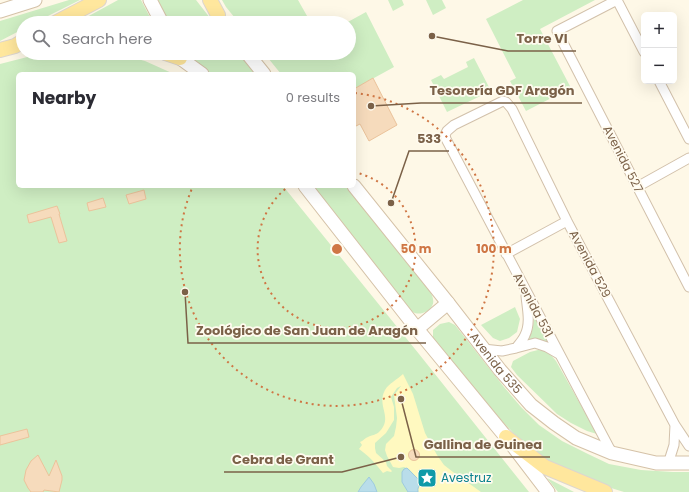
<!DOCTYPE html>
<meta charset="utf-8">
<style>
:root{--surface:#fff;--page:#f2f2f3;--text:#2b2b33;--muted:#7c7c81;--line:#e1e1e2}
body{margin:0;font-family:Poppins,sans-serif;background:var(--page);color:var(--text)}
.controls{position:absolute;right:12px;top:12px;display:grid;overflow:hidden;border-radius:6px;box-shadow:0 4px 16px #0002}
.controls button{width:36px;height:36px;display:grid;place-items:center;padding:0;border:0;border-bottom:1px solid var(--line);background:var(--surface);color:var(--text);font:20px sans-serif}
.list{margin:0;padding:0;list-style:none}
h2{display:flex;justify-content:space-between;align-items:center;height:52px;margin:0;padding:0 16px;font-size:17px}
h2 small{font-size:13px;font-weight:400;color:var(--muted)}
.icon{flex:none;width:22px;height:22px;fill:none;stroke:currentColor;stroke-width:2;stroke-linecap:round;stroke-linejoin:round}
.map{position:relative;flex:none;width:689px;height:492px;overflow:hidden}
.search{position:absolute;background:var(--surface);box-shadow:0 4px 16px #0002;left:16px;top:16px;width:340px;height:44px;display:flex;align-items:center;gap:10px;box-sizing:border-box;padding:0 14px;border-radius:22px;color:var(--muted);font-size:15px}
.panel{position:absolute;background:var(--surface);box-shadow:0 4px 16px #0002;left:16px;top:72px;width:340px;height:116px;border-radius:6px}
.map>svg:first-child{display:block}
</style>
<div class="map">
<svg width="689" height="492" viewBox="0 0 689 492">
<rect width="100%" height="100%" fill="#fef8e7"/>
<path fill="#cfeec3" d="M69,0H80L34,23H23V29L0,41V21Z
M118,0H141L153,23H76Z
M157,0H196L214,23H168Z
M222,0H298L311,23H239L226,7Z
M388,0H402L404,5L393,11Z
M426,0H442L446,8L433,15Z
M523,0H595L540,29L571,88L526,111L510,81L516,78L486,19Z
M366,12L394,67L354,89V74H281L264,53H349V23H346Z
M45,53H114L145,61L174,74H18V186H283L419,354L529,492H0V64L39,54Z
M183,53H238L255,74H208L192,62Z
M474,58L491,91L447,112L431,80L441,75L444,79L468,67L466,62Z
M311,186H346L430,291C432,295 435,301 432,306C429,312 419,316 413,312C410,310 407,306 404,303Z
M515,307L520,319L517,332L509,338L500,341L493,338L481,325Z
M534,317L549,343C541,339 535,339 526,340C533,334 533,326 534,317Z
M449,322L455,325L504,387L521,407L539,425L562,441L588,454L609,464L641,470L673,472H689V492H624L611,488L566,471L544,458L521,441L502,421L433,338V330L440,324Z
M538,350C547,350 551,355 556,361L597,434L587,431L571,423L557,414L517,375L511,367L513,361L530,352Z
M547,478L574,492H558Z"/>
<path fill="#fff9c0" d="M403,374L413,394L425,433L437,455L444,465L453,472L481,492H418C417,488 420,485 420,481L409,469L404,467L399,468L393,467L387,456L385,450L386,444L394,436L396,427L397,418L394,395L401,386L397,388L391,397L394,407V420L386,433L375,443V448L376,453L386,462L387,466L392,471L391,472L387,471L383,473C376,464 369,456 359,449L362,445L360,442C363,441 365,438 368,437C372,435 376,435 379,432C394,418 376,406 385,390C389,383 397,380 403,374Z"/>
<path fill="#b9ddea" stroke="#9ecbdd" d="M407,468L420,481C420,485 417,488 418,492H408L402,482V472L404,469Z
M369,477L374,484L377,492H358L361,487Z"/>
<path fill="#f6dbbc" stroke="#ebc39b" d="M373,78L397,125L369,141L360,124L354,127V89Z
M144,190L146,199L129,204L126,195Z
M103,198L106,207L89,211L87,203Z
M57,206L60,214H59L67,241L59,243L51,217L29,223L27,215Z
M27,429L29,437L0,445V436Z
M408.5 455a5.5 5.5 0 1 1 11 0a5.5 5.5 0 1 1-11 0Z
M38,455L49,476L56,460L62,476V480L59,492L44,490L43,492H31L28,488L24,480L26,470L31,461Z"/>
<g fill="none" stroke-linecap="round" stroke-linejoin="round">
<g stroke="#d2c1ab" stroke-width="11">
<path id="street" d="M617,0L557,31L689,287
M617,0L644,52
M659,81L689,139
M637,187L689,158
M506,254L567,221
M516,348L535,343L547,347L559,354
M483,349L502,351L516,348C519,344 523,340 525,335C531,323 527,308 526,296
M612,453L446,139L445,135L447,131L454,125L503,101L506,102L512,109L567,221L675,425L689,446
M668,464L674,445L675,425"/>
</g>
<g stroke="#d5c2a8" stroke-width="15">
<g id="secondary">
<path d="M150,0L162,23"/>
<path d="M0,11L35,0"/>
<path d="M178,53L180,58L202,74"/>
<path d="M247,53L264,74"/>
<path d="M305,186L417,329L506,437L548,492"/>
<path id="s1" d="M354,186L448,303L500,370L531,405L554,423L576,438L612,453L656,463H689"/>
<path d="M417,329L448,303"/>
</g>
</g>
<g stroke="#ddd6cf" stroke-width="16">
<path id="primary" d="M210,0L218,15
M55,23L99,0
M0,50L15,46L23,41
M165,53L180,58
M506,437L545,467L605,492"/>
</g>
<use href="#street" stroke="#fff" stroke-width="9"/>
<use href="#secondary" stroke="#fff" stroke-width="13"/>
<use href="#primary" stroke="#ffe79d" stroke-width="14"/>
</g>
<g fill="none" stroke="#cf7644" stroke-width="2" stroke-dasharray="2 4">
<path d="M354 172A79 79 0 1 1 289 186"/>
<path d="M355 93A157 157 0 1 1 193 186"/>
</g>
<defs>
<g id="sight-square" transform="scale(1)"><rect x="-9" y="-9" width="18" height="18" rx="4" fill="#0f9aa8" stroke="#fffbef"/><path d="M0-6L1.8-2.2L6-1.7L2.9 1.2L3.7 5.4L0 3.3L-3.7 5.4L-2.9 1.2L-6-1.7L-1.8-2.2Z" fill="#fff"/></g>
</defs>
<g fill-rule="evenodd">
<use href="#sight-square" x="427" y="478"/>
</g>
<g text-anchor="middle" stroke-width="3.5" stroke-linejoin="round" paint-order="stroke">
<g font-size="12" fill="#7b6148" stroke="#fffbef">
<text transform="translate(623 159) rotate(63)" y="4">Avenida 527</text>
<text transform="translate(590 264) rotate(62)" y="4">Avenida 529</text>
<text transform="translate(533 305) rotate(62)" y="4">Avenida 531</text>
<text dy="4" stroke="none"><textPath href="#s1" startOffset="227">Avenida 535</textPath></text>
</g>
<g font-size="12" fill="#0d838f" stroke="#fffbef" text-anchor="start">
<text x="441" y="482">Avestruz</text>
</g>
</g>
<circle cx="337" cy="249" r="6" fill="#cf7644" stroke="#fffbef" stroke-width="2"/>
<g font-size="12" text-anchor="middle" font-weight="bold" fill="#cf7644" stroke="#fffbef" stroke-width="3.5" stroke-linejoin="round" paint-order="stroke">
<text x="416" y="253">50 m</text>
<text x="494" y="253">100 m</text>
</g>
<path fill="none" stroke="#7b6148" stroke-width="1.5" d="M432 36L508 51H576M371 106L421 103H582M391 203L409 151H449M185 292L188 343H426M401 399L416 457H550M401 457L342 472H224"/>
<g fill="#7b6148" stroke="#fffbef" stroke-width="1.5">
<circle cx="432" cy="36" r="4"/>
<circle cx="371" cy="106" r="4"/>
<circle cx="391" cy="203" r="4"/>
<circle cx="185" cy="292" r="4"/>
<circle cx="401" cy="399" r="4"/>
<circle cx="401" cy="457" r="4"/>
</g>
<g font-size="13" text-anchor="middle" font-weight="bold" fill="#7b6148" stroke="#fffbef" stroke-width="3.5" stroke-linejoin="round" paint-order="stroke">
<text x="542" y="43">Torre VI</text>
<text x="502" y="95">Tesorería GDF Aragón</text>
<text x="429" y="143">533</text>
<text x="307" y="335">Zoológico de San Juan de Aragón</text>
<text x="483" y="449">Gallina de Guinea</text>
<text x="283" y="464">Cebra de Grant</text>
</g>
</svg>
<div class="controls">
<button>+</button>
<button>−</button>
</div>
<div class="search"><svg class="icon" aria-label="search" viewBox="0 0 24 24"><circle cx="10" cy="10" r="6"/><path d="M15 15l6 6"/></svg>Search here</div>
<section class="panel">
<h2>Nearby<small>0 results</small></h2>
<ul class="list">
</ul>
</section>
</div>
